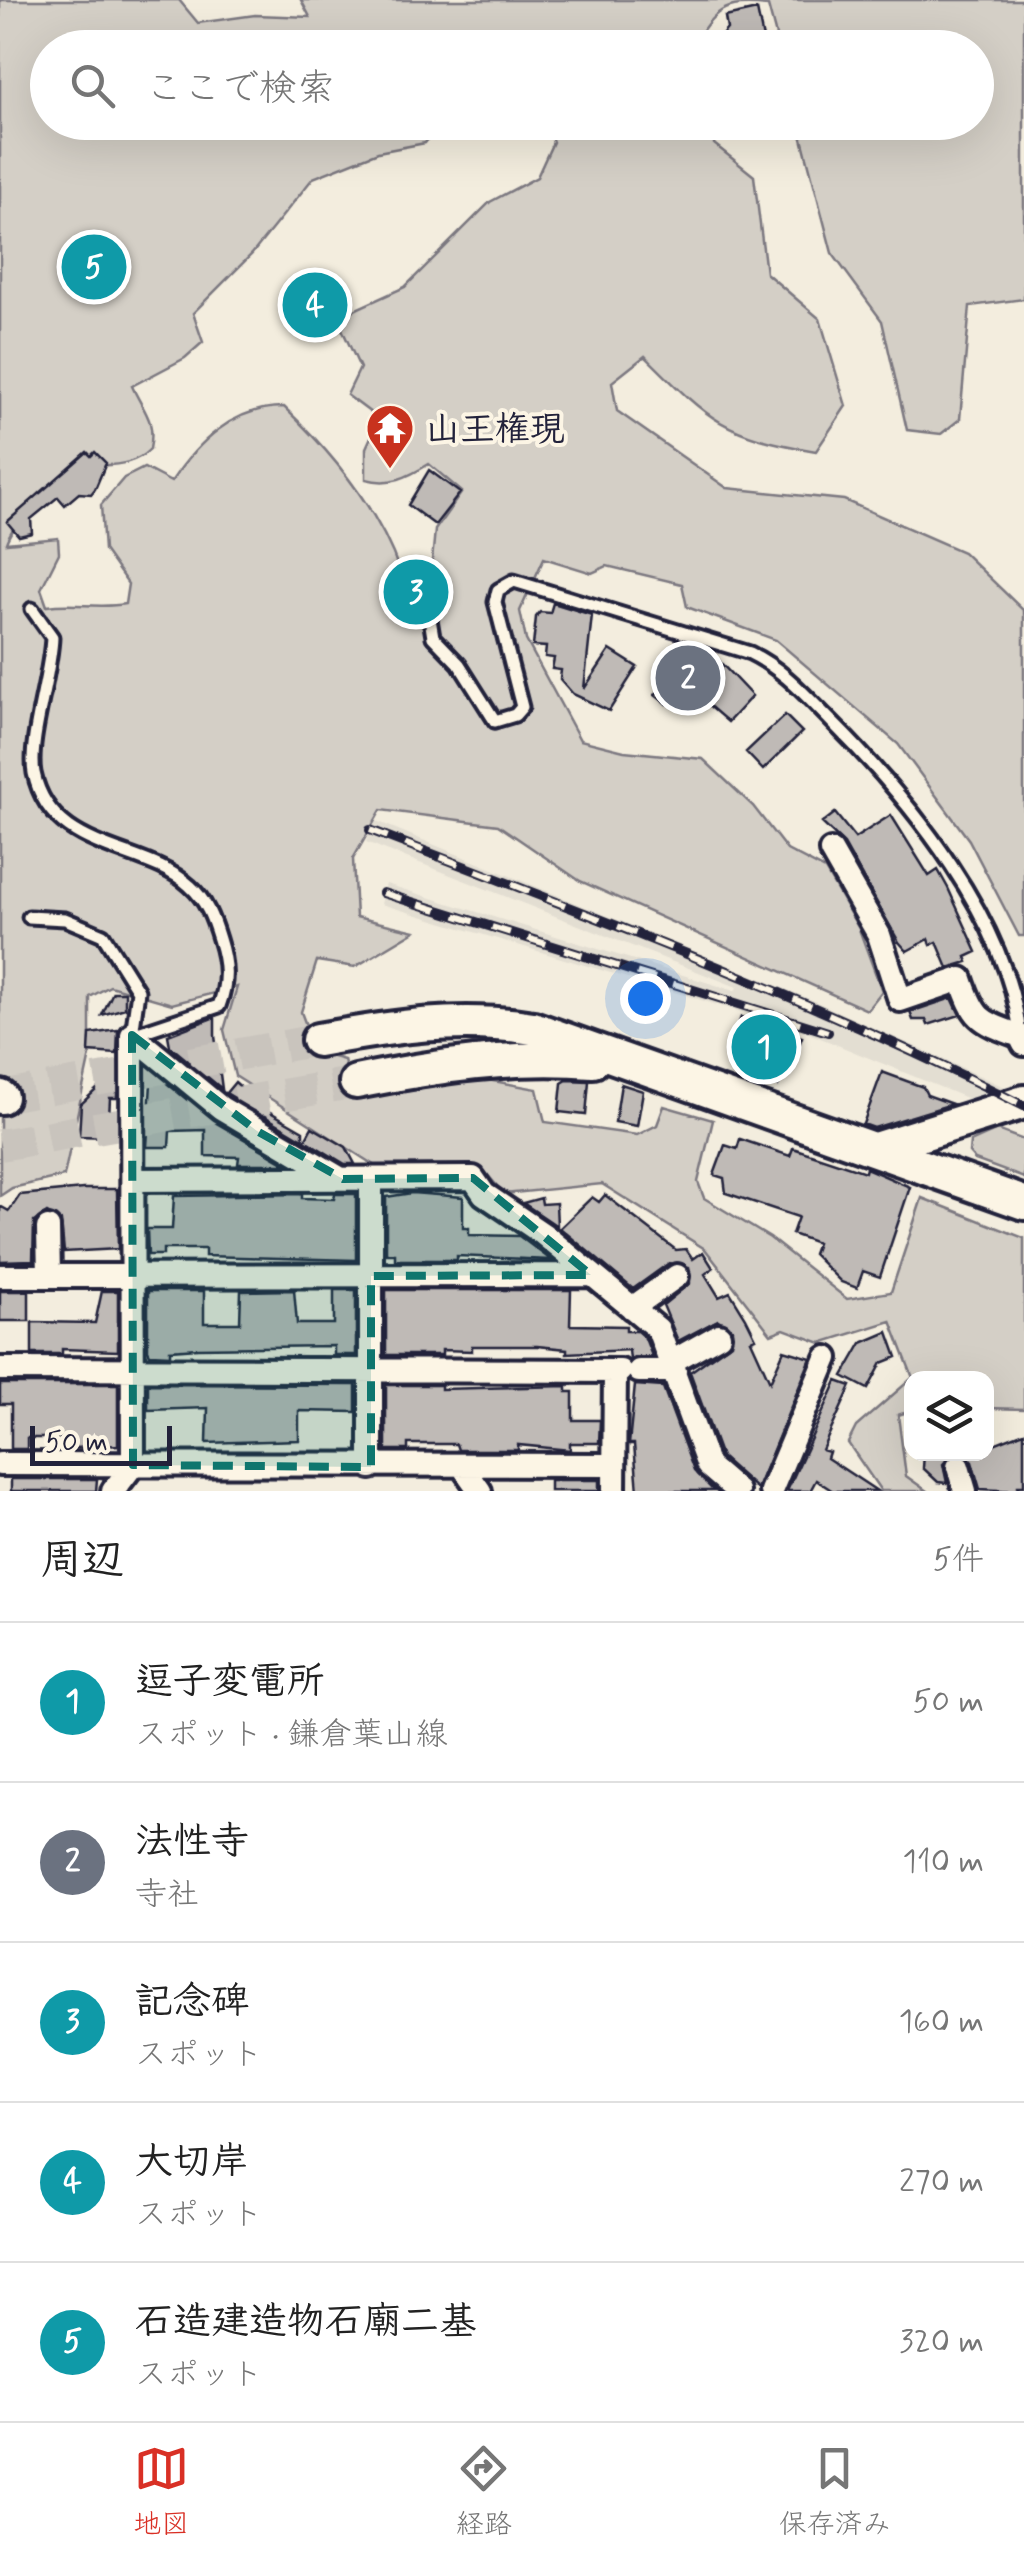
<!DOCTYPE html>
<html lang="ja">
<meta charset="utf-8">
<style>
:root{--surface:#fff;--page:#f6f6f6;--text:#222;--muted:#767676;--line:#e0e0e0;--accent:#d93025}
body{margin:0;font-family:Mynerve,"Klee One",sans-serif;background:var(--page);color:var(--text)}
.controls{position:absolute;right:30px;bottom:30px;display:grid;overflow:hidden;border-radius:20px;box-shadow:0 10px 40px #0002}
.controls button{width:90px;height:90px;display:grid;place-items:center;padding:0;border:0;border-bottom:2px solid var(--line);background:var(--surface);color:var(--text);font:50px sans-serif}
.scale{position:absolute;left:30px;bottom:25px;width:142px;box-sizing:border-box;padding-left:10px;border:5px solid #22223b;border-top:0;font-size:28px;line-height:35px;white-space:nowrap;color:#22223b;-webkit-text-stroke:8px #fcf5e5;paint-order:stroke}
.you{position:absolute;left:645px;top:998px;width:35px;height:35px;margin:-25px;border:8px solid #fff;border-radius:50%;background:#1a73e8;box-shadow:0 0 0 15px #1a73e833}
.badge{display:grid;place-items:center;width:65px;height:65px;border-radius:50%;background:var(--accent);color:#fff;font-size:32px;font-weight:700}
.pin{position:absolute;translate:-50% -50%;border:5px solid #fff;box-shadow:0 2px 10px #0006}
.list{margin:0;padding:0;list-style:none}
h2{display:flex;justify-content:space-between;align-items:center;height:130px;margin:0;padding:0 40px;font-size:42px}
h2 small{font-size:32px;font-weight:400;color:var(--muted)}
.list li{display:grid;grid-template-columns:65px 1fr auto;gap:30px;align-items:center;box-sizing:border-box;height:160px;padding:0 40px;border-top:2px solid var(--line)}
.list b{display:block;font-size:38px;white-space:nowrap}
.list p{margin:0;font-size:32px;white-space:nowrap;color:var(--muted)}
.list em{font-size:32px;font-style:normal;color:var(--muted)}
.icon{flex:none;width:55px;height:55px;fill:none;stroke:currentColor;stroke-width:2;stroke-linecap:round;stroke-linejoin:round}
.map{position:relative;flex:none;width:1024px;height:1491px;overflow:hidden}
.search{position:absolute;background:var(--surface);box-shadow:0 10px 40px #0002;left:30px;right:30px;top:30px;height:110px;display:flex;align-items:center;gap:25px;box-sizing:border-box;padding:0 35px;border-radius:55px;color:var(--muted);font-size:38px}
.sheet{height:930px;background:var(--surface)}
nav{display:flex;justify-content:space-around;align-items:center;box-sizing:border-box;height:140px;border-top:2px solid var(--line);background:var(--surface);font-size:28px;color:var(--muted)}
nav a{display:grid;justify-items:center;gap:5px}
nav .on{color:var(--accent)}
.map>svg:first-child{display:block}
</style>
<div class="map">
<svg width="1024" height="1491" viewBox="0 0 1024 1491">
<rect width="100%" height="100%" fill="#f3edde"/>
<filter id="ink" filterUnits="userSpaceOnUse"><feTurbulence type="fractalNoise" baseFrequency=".01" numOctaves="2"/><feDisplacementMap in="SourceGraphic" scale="20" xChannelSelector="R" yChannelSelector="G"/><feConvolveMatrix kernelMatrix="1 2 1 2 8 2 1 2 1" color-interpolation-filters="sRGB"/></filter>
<g filter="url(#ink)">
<path fill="#e3ded2" d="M374,820L812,1000L1020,1094L976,1102L801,1030L381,904L386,884L735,991L737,987L366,842Z"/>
<path fill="#d4cfc6" stroke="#7b7880" stroke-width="2.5" d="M0,0H179L198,23L255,15L310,17L301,0H1024V299L970,306L960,419L941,434L907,430L882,321L832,253L798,123L976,122V48L779,47L768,6C722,1 715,10 692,47L48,48V122L451,123L438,126L425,143L378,152L313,178L252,254L193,313L203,342L185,358L132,386C143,411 156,419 150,449C129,471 101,462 75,469C56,475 12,524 6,543L58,538L59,553L41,589L47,606C74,602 99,609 125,604L128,584L104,550L101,505L124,478L144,468L171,482C198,442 233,407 284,407C331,452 379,510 400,572L431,571L435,530L462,492L429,464C408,477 390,486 366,479V448L379,419L347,395L360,368L342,329L352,311L405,287L490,202L537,177L553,142L546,123H715L714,144L754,176L766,273L820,319L846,406L816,451C723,435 710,421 645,356L612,382L617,411L727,488L844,500L963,552L1024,611V936H1019L969,840L898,744L776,640L687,607L682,584L607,566L592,573L544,558L520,611L526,640L580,740L624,751L703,759L753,806L787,850L825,870L859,929L882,991L867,1010L580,881L498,825L381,810L353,859L356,917L415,931L355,967L317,961L301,1012L316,1052L344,1060L352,1100L482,1079L537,1089L545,1122L637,1135L657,1125L664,1106L713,1120L698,1182L704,1198L770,1238L847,1299L891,1292L922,1198L1024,1238V1409L987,1408L986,1379L913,1378L891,1321L821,1343L784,1329L771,1334L705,1249L602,1184L504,1194L481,1167H377L235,1076L224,1030L237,987L172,1004L110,986L90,997V1055L64,1176L12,1188L0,1196Z
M997,1130L1024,1140V1178L975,1160L969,1153L970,1142Z
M911,1379V1411L898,1415L906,1476L927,1491H881L848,1443L856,1427Z"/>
<path fill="#bfbab6" stroke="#22223b" stroke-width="2.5" d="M757,10L765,48H711L727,29L725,17Z
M87,452L91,456L95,452L106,463L95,489L91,494L79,493L65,505L58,497L31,519L32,533L19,536L7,522Z
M429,470L460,493L435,525L408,505Z
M553,603L592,615L584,689L610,650L637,667L609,711L573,694L560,679L561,670L552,669L554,658L545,657L546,647L533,646L536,617L540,612L550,613Z
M688,653L711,664L716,658L752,696L728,722L691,690L684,699L677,702L672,698L667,704L655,695Z
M785,715L802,732L763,770L746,752Z
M835,813L855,838L891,815L929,876L938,870L948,888L977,952L966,957L968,962L948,968L937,942L931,945L929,939L907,951L899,942L844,844L822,823Z
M113,992H125V1008L102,1015Z
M952,998L960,1015L928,1025L926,1020H913L910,1012Z
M215,1017V1036L222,1089L170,1046L168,1035Z
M741,1017L802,1037L788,1076L782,1075L778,1086L763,1081L767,1069L727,1056Z
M118,1030L117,1054L89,1052L90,1034Z
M147,1067L213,1121L287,1164H238L239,1157L205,1156V1130L170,1131L169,1147H147L151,1083H147Z
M117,1070V1098H110L108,1137L79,1136L81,1104Z
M882,1072L923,1087L927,1095L952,1104L874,1128L863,1124Z
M567,1080L589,1081L586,1115L559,1112L562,1083Z
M235,1082L265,1109L303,1131V1139L226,1093Z
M621,1084L643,1091L637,1126L615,1122Z
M312,1127L346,1147L355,1164H345L305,1140Z
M740,1139L790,1156L793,1148L865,1172L866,1168L910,1187L880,1277L863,1271L857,1288L841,1282L813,1254L817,1243L792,1234L798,1217L726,1193L724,1178L714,1175L725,1145L737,1149Z
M83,1189H117L118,1249L64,1252L61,1221L47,1213L34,1222L33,1260L0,1261V1206L9,1211L20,1195Z
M412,1193L463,1197V1228H469V1235L519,1236L551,1260L457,1256V1260H395V1254H386V1197Z
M302,1194V1198L334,1199L335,1194H356V1260L205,1256V1249H163V1255H148L147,1229H172L174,1196Z
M605,1195L676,1250L686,1249L693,1259L703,1252L713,1268L705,1274L719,1297L730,1292L746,1318L756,1338L751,1340L770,1382L784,1350L811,1358L757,1489L721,1457L690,1372L731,1343L732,1329L718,1320L678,1341L663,1305L690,1283L689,1267L669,1263L633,1289L560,1228L592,1197L599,1202Z
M541,1198L542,1204L556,1203L557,1226L523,1203Z
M294,1290L297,1324H334V1290H356V1355H334V1346L198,1348L170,1350V1355L150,1354L148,1350V1291H204V1323H240L241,1291Z
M386,1290H571L570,1325L626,1326V1331H637L645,1338L652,1356L630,1360L629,1350L567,1353V1349L537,1346H472V1351L442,1350V1355H386Z
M0,1291H29V1321H0Z
M102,1291H118V1351L62,1349V1354H32V1322L95,1323Z
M888,1332L897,1357L882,1363L868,1389L843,1376L862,1343Z
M837,1381L851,1386L822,1450L829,1452L827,1458L877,1491H833L816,1480L810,1491H787Z
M0,1384H118V1445L62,1449V1438H27V1449H11V1404H0Z
M148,1384L356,1385V1412L299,1411V1440L207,1443L208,1408L148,1410Z
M386,1385H441V1389L567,1386V1392H573V1420H600L599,1443H570V1450L518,1445V1450H458L456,1444H408V1450H386Z
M635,1385L663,1387L694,1471L714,1491H638L634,1444H629Z
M1024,1432V1486H1018V1491L980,1489L972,1462L964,1454H986V1447Z
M924,1454H952L943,1464L947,1483L938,1482L923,1468Z
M11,1479H97L96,1491H11Z
M550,1480H599V1491H550Z"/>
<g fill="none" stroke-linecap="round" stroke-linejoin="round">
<path stroke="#c9c4bd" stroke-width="32" stroke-dasharray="32 16" stroke-linecap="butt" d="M1,1097L318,1040
M0,1145L356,1082"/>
<g stroke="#22223b" stroke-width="19">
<path id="lane" d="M430,619L433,637L459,664L495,721L515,715L522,707L495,602L498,590L514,581L750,653C783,669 805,695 831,721C909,799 1010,922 1020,1036
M29,917L65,919L103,935L138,991L132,1035L219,1006C228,982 227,964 219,939C213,919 206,900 190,886C145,844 51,854 34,773C28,741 51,675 52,637L32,609"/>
</g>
<g stroke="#22223b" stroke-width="30">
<path id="street" d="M831,851L879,935L900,1000L961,979C975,1021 980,1021 1020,1036L1024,1044
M132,1035L221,1108L338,1177
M371,1179V1467
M133,1180L473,1178L484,1194L543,1234L658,1329L708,1466L737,1491
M48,1228L49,1276
M0,1276L591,1275
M632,1308L677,1276
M671,1362L719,1335
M0,1369L620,1371
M639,1371H675
M0,1464L614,1465
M463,1467L480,1491
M958,1467L965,1491
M113,1491L133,1465L132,1035
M614,1491L615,1371
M771,1491L827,1358"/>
</g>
<g stroke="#22223b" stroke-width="40">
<path id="secondary" d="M318,1040C391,1027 459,1016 533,1028L1024,1203
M356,1082C436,1066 511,1055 593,1061
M0,1097H1
M875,1149L1024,1102"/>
</g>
<use href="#lane" stroke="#fcf5e5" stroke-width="11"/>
<use href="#street" stroke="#fcf5e5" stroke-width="22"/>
<use href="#secondary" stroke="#fcf5e5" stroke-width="32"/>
<g stroke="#22223b" stroke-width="10">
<path id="rail" d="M370,830C589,914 815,1000 1024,1106
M383,893L828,1032"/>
</g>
<use href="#rail" stroke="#fcf5e5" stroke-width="6" stroke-dasharray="19" stroke-linecap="butt"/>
</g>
</g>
<path fill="#0f766e" fill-opacity="0.2" stroke="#0f766e" stroke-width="8" stroke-dasharray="20 12" stroke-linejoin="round" d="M132,1035L257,1131L343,1179L473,1178L591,1275L371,1276V1467L133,1465Z"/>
<defs>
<g id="temple-pin" transform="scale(2.5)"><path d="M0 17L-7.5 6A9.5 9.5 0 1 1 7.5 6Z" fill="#c8321e" stroke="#fcf5e5"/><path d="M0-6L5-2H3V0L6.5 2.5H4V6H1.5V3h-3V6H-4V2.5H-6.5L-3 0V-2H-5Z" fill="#fff"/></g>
</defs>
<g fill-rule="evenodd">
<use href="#temple-pin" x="390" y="428"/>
</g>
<g text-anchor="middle" stroke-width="8" stroke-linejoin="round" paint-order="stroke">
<g font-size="35" font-weight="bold" fill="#22223b" stroke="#fcf5e5" text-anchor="start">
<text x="425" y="440">山王権現</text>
</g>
</g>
</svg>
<div class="controls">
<button><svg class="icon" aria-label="layers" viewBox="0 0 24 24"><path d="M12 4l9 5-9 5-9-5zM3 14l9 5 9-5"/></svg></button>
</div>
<div class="scale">50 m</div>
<div class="you"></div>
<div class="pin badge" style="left:764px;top:1047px;background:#0f9aa8">1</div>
<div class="pin badge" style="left:688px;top:678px;background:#6b7280">2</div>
<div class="pin badge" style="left:416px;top:592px;background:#0f9aa8">3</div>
<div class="pin badge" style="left:315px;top:305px;background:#0f9aa8">4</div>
<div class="pin badge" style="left:94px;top:267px;background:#0f9aa8">5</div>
<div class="search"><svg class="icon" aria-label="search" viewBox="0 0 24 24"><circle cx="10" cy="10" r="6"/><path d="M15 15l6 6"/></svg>ここで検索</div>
</div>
<section class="sheet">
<h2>周辺<small>5件</small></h2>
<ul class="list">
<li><span class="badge" style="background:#0f9aa8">1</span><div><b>逗子変電所</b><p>スポット · 鎌倉葉山線</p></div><em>50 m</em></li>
<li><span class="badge" style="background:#6b7280">2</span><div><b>法性寺</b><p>寺社</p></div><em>110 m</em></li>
<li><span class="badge" style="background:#0f9aa8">3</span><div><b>記念碑</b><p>スポット</p></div><em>160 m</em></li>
<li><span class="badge" style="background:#0f9aa8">4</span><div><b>大切岸</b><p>スポット</p></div><em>270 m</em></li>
<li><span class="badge" style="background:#0f9aa8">5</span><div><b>石造建造物石廟二基</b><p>スポット</p></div><em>320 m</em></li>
</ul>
</section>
<nav>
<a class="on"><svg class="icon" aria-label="map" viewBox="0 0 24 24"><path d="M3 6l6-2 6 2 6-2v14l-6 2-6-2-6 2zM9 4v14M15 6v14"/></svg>地図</a>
<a><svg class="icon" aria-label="directions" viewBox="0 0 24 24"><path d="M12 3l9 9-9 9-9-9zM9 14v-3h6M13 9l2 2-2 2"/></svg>経路</a>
<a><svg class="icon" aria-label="saved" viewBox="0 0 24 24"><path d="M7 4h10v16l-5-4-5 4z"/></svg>保存済み</a>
</nav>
